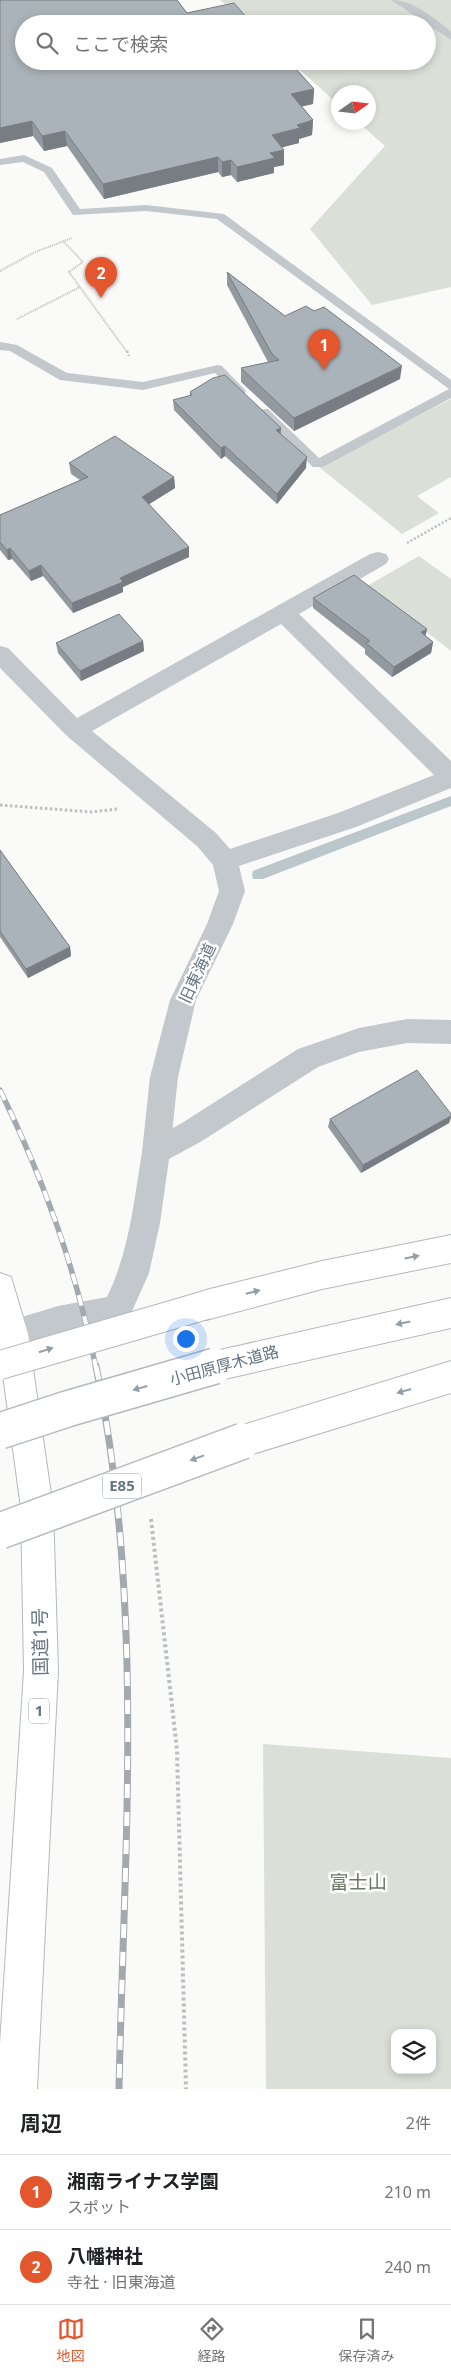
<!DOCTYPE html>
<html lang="ja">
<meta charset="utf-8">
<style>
:root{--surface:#fff;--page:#f6f6f6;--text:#202124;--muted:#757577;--line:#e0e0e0;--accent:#e4572e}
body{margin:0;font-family:"Noto Sans","Noto Sans JP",sans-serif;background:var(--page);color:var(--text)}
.controls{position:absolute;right:15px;bottom:15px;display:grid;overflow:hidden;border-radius:10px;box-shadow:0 2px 8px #0003}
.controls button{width:45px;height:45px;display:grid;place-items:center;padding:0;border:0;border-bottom:1px solid var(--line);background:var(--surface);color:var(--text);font:25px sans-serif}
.compass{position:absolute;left:331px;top:85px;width:45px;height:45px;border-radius:50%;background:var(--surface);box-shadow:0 2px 8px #0003;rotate:76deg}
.you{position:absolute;left:185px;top:1338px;width:18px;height:18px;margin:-12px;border:4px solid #fff;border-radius:50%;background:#1a73e8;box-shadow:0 0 0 8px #1a73e833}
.badge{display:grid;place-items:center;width:32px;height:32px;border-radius:50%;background:var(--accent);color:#fff;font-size:16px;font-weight:700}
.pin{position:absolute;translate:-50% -41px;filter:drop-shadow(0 1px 2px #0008)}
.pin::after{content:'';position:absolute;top:26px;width:18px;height:15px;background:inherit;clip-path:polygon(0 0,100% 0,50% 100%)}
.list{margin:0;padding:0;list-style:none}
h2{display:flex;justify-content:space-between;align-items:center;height:65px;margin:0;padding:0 20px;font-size:21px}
h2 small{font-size:16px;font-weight:400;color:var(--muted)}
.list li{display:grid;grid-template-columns:32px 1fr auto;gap:15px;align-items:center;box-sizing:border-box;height:75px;padding:0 20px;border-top:1px solid var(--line)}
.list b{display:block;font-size:19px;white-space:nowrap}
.list p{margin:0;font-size:16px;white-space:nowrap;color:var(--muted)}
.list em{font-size:16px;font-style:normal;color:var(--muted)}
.icon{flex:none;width:28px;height:28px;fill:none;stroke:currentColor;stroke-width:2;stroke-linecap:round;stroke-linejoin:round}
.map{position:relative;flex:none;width:451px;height:2089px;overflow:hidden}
.search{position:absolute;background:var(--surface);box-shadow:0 2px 8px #0003;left:15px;right:15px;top:15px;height:55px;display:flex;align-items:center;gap:12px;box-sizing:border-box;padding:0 18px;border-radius:28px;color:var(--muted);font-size:19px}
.sheet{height:215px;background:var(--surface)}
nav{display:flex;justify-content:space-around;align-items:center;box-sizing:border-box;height:70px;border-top:1px solid var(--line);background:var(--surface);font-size:14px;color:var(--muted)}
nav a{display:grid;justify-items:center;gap:2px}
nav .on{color:var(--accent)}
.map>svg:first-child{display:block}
</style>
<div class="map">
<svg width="451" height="2089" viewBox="0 0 451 2089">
<rect width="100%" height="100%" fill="#fafaf8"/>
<path fill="#dadfd7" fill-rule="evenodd" d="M220,0H451V287L372,305L310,229L385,146L359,123L368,122V92H338V104L290,61H427V24H247Z
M451,399V477L417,496L439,513L402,534L319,467Z
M419,556L451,579V651L415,623L362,589Z
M263,1744L451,1758V2089H266ZM395,2033H432V2070H395Z"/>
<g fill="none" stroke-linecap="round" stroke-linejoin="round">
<path fill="#bbc7cb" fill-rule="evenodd" d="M451,796V806L263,879H253L252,875L253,871Z"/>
<g stroke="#b4b9bd" stroke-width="2">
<path id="trunk" d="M451,1235V1263L322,1289L206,1320L195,1315L191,1305L195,1295L206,1290L322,1261Z
M0,1273L11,1277L28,1334L53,1508L58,1671L37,2089H0V2044L24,1671L21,1508L0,1353Z
M451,1298V1328L220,1380L209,1376L204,1365L209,1354L220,1350Z"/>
</g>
<g stroke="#b4b9bd" stroke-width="2">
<path id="motorway" d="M451,1361V1393L243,1457L232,1452L227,1441L232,1430L243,1425Z"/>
</g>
<path stroke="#bbbfc2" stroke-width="2" stroke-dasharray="1 1" stroke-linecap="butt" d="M64,242L83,262L69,272L127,352
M0,271L35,252L72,238
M17,319L80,287"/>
<path stroke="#bbbfc2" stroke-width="2.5" stroke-dasharray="2 2" stroke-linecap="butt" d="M127,351L129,356
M407,543L451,518"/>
<path stroke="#bbbfc2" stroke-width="3" stroke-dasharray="2.5 2.5" stroke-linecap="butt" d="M0,805L92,812L117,809"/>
<path stroke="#bbbfc2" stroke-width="4" stroke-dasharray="3 3" stroke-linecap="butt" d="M151,1519L177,1750L186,2089"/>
<path fill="#c3c8cc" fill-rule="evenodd" d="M391,0C413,0 435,18 451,32V40Z
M24,155L52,168L80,209L146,205L224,214L451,380V398L323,467H313L258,415L257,412L258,409H268L319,458L449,389L217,219L146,211L73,215L44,172L23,162L0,165V159Z
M0,342L17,345L67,373L143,382L218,365L222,366L246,391L244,394H236L215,373L143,390L60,380L10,351L0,350Z"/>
<path fill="#c3c8cc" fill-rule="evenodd" d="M378,552L386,554L389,559L386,564L299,614L451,761V788L356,827L239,866L245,891L233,924L196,1000L178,1077L170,1152L166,1161L156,1165L146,1161L142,1152L150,1077L170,1000L207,924L219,891L213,865L198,847L67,736L0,668V646L8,648L77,718L370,554ZM281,624L434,775L338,813L230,849L216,833L92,731Z"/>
<path fill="#c3c8cc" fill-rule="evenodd" d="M407,1019L451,1020V1044L407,1043L359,1052L318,1067L202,1141L169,1159L160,1223L149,1273L128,1320L117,1325L58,1336L13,1349L2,1345L0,1328L2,1323L58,1306L107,1297C129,1252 134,1201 142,1152L146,1143L182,1123L298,1049L359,1028Z"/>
<use href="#trunk" fill="#fff" fill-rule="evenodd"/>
<use href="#motorway" fill="#fff" fill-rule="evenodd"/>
<g stroke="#a2aab0" stroke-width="5.5">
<path id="rail-far1" d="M0,1090C45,1183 75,1266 96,1368"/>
</g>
<g stroke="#a2aab0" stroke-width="7">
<path id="rail" d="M96,1366C145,1604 124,1848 119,2089"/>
</g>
<use href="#rail-far1" stroke="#fff" stroke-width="4" stroke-dasharray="11" stroke-linecap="butt"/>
<use href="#rail" stroke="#fff" stroke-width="5" stroke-dasharray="14" stroke-linecap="butt"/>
<g stroke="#b4b9bd" stroke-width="30" stroke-linecap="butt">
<path id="trunk-bridge-far1" d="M0,1365L206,1305
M211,1368L220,1365"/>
</g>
<g stroke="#b4b9bd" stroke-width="38" stroke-linecap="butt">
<path id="trunk-bridge" d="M0,1431L67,1409L215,1366"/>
</g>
<g stroke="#b4b9bd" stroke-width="38" stroke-linecap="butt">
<path id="motorway-bridge" d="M0,1531L243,1441"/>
</g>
<use href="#trunk-bridge-far1" stroke="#fff" stroke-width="28"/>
<use href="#trunk-bridge" stroke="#fff" stroke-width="35"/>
<use href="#motorway-bridge" stroke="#fff" stroke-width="35"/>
</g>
<path fill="#929a9f" d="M0,0L187,13L248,19L314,89L313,104L302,106L313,120L312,135L299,139V143L282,147L284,150V165L274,167V173L237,182L231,175L222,177L218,172L104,199L67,146L44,151L33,136L0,143Z
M227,272L285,316L400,379L294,431L241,382V368L268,362L227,285Z
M190,392L281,428L280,434L306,468L277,504L225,456L221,459L174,410L173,400L190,396Z
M69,463L174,477L175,488L149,504L189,547V557L123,587V592L73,613L43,576L31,581L12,559L8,560L0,550V515L80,480L71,474Z
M313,598L426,636L433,642L431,653L392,677L365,654V649L313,608Z
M143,641L144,651L81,681L58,653L56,643Z
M0,850L70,947L71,956L28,978L0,937Z
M451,1114V1118L449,1123L361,1173L328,1127L330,1119Z"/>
<path fill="#777d82" d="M314,89L313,104L291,109V94Z
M313,120L312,135L299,139V143L272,150V135L297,125Z
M32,121L33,136L0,143V128Z
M65,131L67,146L44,151L42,136Z
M284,150V165L274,167V173L237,182V167L270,153Z
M218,157V172L104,199L103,184Z
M231,160V175L222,177V162Z
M402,366L400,379L294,431V418Z
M281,428L280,438L276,430Z
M225,446V456L221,459V448Z
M307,457L306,468L277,504V494Z
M174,477L175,488L143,508L142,497Z
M189,547V557L123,587V592L73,613L72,603L120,578Z
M10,548L12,559L8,560L7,550Z
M41,565L43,576L31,581L29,571Z
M427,629L425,639L421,632Z
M143,641L144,651L81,681L80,671Z
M433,642L431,653L392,677L394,667Z
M70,947L71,956L28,978L26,969Z
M451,1116L449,1123L361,1173L363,1165Z"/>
<path fill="#aab3b9" stroke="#777d82" d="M0,0H177L187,13L234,3L248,19H251L256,24H24V61H289L314,89L291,94L313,120L297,125L300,128L272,135L284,150L270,153L275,158L237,167L231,160L222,162L218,157L103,184L65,131L42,136L32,121L0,128Z
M227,272L285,316L306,306L314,311L324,307L402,366L294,418L241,368L279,360L272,354Z
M225,375L281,428L276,430L307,457L277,494L225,446L221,448L173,400L192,395L190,392L213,378Z
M115,436L174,477L142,497L189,547L120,578L123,582L72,603L41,565L29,571L10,548L7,550L0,542V515L88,477L69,463Z
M354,575L427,629L421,632L433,642L394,667L366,643L370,641L313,598Z
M119,614L143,641L80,671L56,643Z
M0,850L70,947L26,969L0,931Z
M417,1070L451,1114V1116L363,1165L330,1119Z"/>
<defs><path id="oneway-solid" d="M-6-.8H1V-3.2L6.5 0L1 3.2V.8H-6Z" transform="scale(1.25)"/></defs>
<g fill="#939fa8">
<use href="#oneway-solid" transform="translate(412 1257) rotate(-11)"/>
<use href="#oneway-solid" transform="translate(253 1292) rotate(-14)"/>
<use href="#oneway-solid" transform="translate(403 1323) rotate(168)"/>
<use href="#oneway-solid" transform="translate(46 1350) rotate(-18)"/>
<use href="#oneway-solid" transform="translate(140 1388) rotate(164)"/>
<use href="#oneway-solid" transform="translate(404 1391) rotate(164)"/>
<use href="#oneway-solid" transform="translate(197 1458) rotate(160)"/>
</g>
<g text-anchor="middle" stroke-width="5" stroke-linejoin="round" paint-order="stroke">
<g fill="#fff" stroke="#939fa8" stroke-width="1">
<rect x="103" y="1473.5" width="38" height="25" rx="4"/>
<rect x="29" y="1698.5" width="20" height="25" rx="4"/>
</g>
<g font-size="15" font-weight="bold" fill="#657683">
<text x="122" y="1491">E85</text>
<text x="39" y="1716">1</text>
</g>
<g font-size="16" fill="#657683" stroke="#fff">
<text transform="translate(197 973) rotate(-65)" y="6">旧東海道</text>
<text transform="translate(224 1365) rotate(-15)" y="6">小田原厚木道路</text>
</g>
<g font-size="19" fill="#657683" stroke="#fff">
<text transform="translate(40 1642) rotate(-91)" y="7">国道1号</text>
</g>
<g font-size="19" fill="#687a64" stroke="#fff">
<text x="358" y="1889">富士山</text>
</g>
</g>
</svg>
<div class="controls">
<button><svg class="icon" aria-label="layers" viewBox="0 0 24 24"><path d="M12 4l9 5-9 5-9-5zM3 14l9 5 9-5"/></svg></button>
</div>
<svg class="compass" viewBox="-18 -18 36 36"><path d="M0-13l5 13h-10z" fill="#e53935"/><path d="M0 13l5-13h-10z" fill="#757577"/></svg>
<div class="you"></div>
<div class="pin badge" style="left:324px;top:370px">1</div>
<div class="pin badge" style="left:101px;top:298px">2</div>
<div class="search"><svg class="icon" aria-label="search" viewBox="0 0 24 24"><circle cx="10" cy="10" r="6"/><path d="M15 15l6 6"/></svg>ここで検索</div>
</div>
<section class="sheet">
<h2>周辺<small>2件</small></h2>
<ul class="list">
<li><span class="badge">1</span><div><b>湘南ライナス学園</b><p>スポット</p></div><em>210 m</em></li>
<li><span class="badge">2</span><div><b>八幡神社</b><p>寺社 · 旧東海道</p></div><em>240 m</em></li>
</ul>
</section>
<nav>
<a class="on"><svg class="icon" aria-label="map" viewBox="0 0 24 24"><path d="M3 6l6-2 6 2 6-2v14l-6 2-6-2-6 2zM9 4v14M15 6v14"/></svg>地図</a>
<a><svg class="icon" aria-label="directions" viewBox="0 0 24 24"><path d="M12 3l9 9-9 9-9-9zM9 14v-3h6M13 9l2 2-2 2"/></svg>経路</a>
<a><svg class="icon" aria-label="saved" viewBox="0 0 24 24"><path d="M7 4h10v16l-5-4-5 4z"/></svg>保存済み</a>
</nav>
